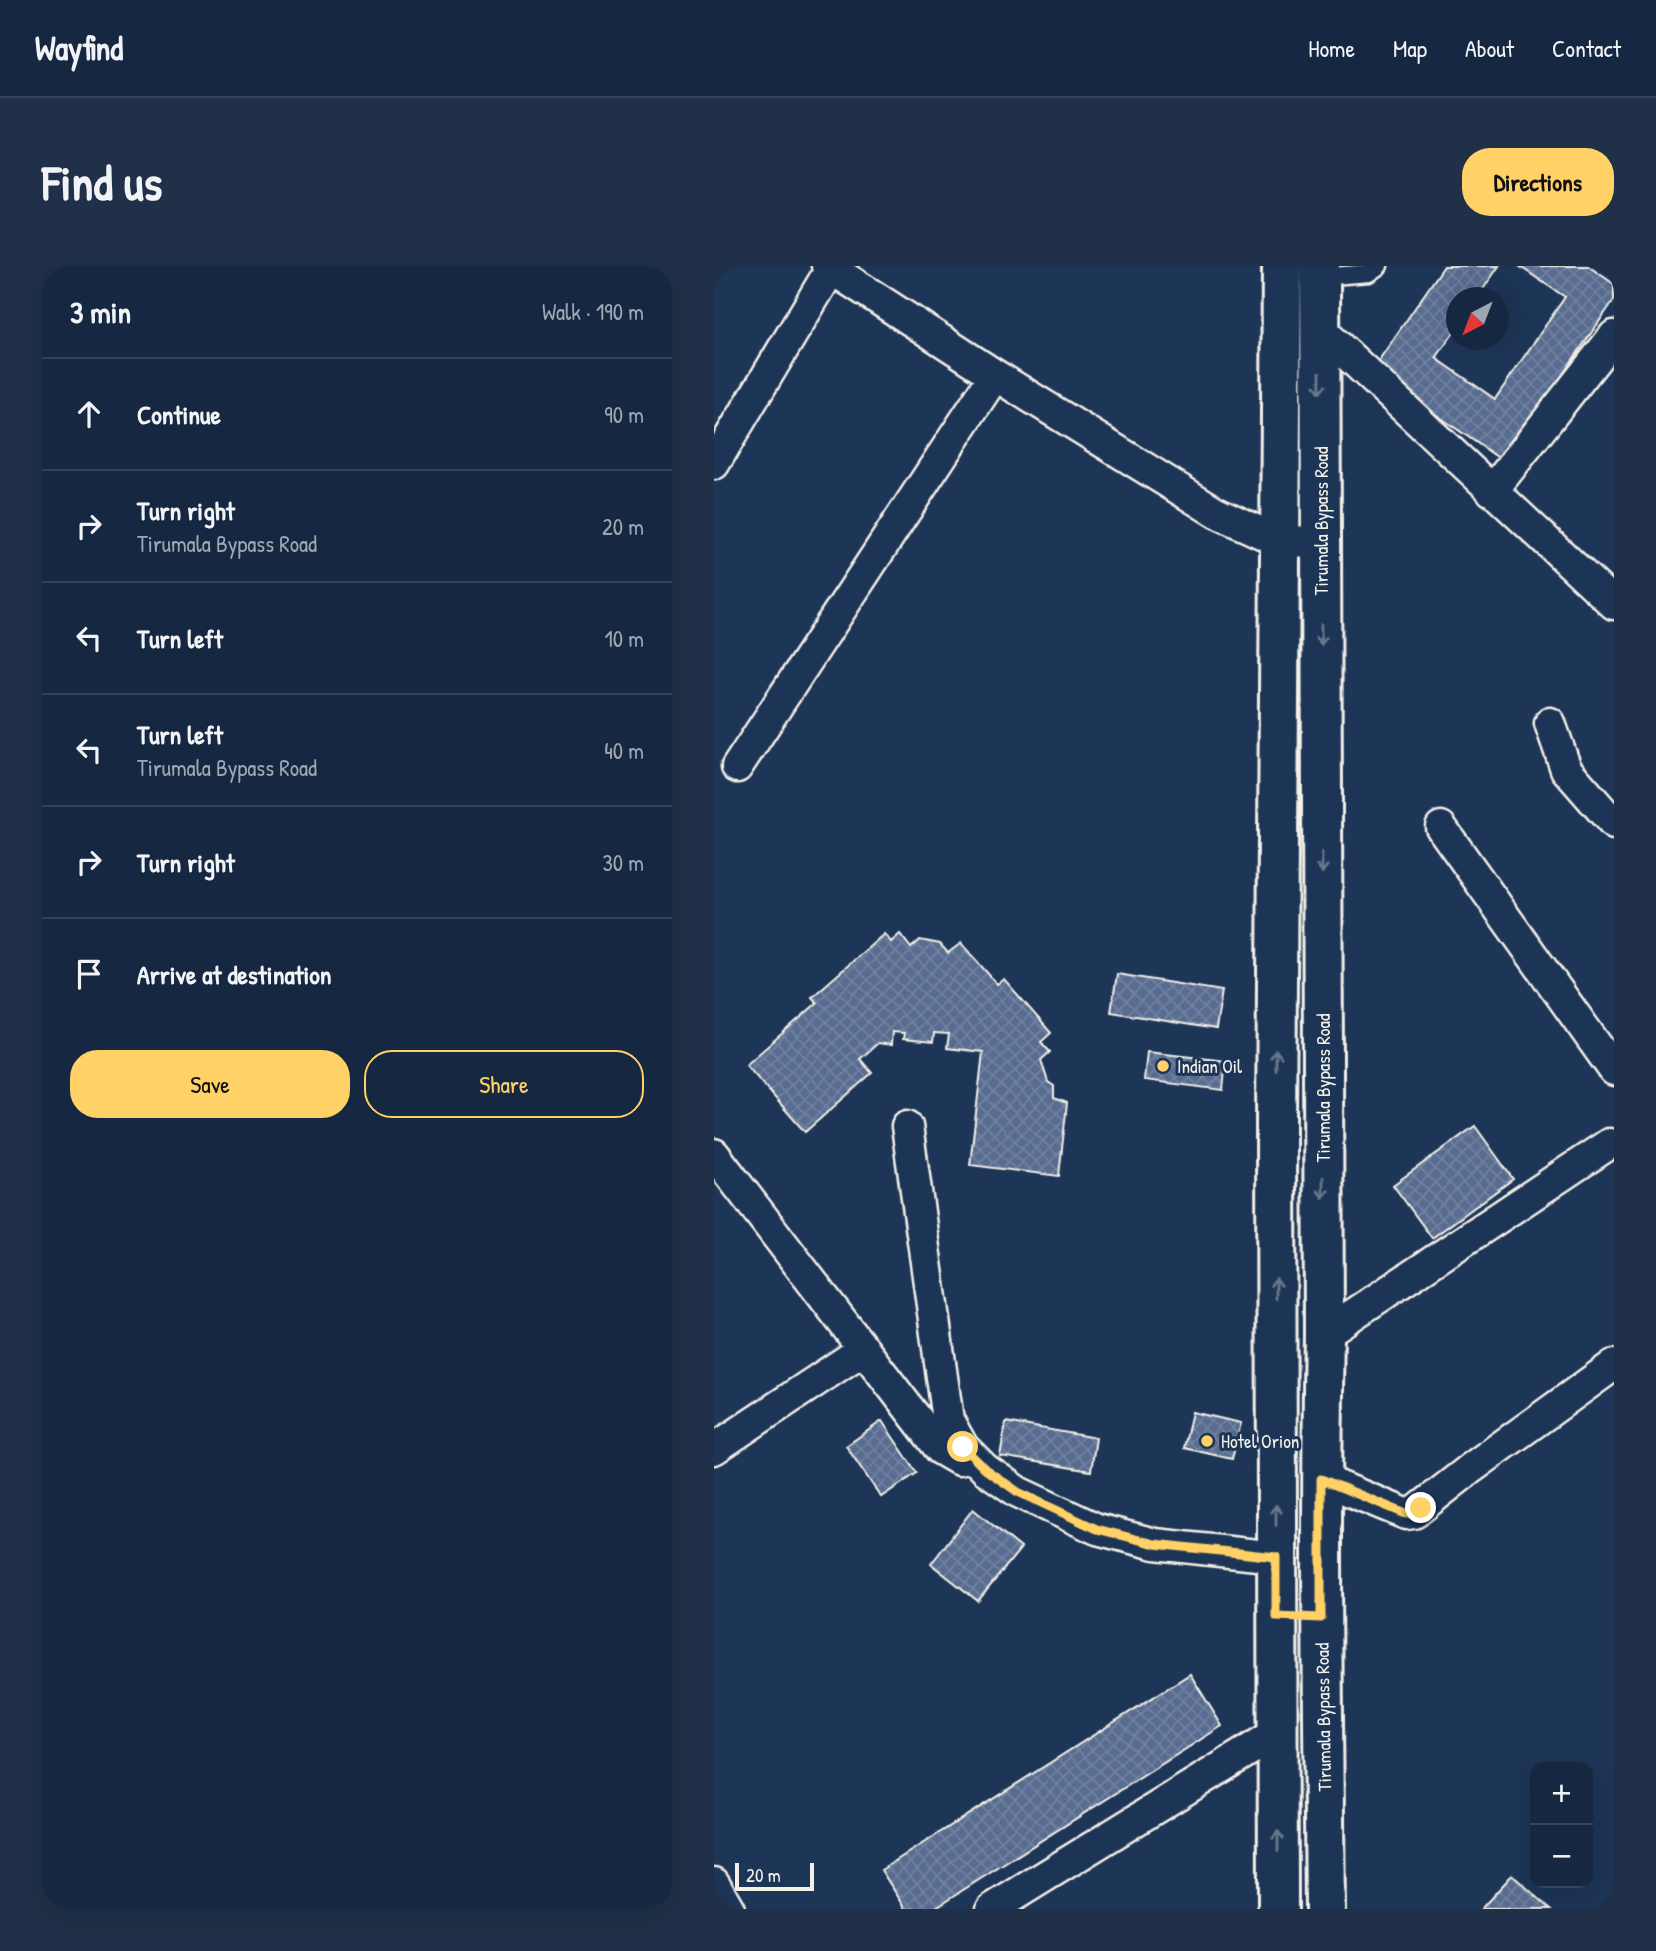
<!DOCTYPE html>
<meta charset="utf-8">
<style>
:root{--surface:#162841;--page:#1f3048;--text:#f1f3f6;--muted:#9ea6b1;--line:#35445a;--accent:#ffd166}
body{margin:0;font-family:"Patrick Hand",sans-serif;background:var(--page);color:var(--text)}
.controls{position:absolute;right:21px;bottom:21px;display:grid;overflow:hidden;border-radius:14px;box-shadow:0 7px 28px #0002}
.controls button{width:63px;height:63px;display:grid;place-items:center;padding:0;border:0;border-bottom:2px solid var(--line);background:var(--surface);color:var(--text);font:35px sans-serif}
.compass{position:absolute;left:732px;top:21px;width:63px;height:63px;border-radius:50%;background:var(--surface);box-shadow:0 7px 28px #0002;rotate:222deg}
.scale{position:absolute;left:21px;bottom:18px;width:79px;box-sizing:border-box;padding-left:7px;border:4px solid #f4f1e8;border-top:0;font-size:19px;line-height:24px;white-space:nowrap;color:#f4f1e8;-webkit-text-stroke:5px #1d3557;paint-order:stroke}
.stop{position:absolute;width:21px;height:21px;margin:-16px;border:5px solid #ffd166;border-radius:50%;background:#fff}
.stop.end{background:#ffd166;border-color:#fff;box-shadow:0 2px 7px #0008}
.list{margin:0;padding:0;list-style:none}
h2{display:flex;justify-content:space-between;align-items:center;height:91px;margin:0;padding:0 28px;font-size:30px}
h2 small{font-size:23px;font-weight:400;color:var(--muted)}
.list li{display:grid;grid-template-columns:46px 1fr auto;gap:21px;align-items:center;box-sizing:border-box;height:112px;padding:0 28px;border-top:2px solid var(--line)}
.list b{display:block;font-size:26px;white-space:nowrap}
.list p{margin:0;font-size:23px;white-space:nowrap;color:var(--muted)}
.list em{font-size:23px;font-style:normal;color:var(--muted)}
.actions{display:flex;gap:14px;padding:21px 28px}
.actions a{flex:1;padding:16px 0;border:2px solid var(--accent);border-radius:28px;text-align:center;font-size:24px;color:var(--accent)}
.actions .main{background:var(--accent);color:#111}
.icon{flex:none;width:38px;height:38px;fill:none;stroke:currentColor;stroke-width:2;stroke-linecap:round;stroke-linejoin:round}
.map{position:relative;flex:none;width:900px;height:1643px;overflow:hidden;border-radius:28px}
header{display:flex;align-items:center;gap:42px;box-sizing:border-box;height:98px;padding:0 35px;background:var(--surface);border-bottom:2px solid var(--line)}
header strong{font-size:33px}
nav{display:flex;gap:38px;margin-inline-start:auto;font-size:24px}
.intro{display:flex;align-items:center;justify-content:space-between;box-sizing:border-box;height:168px;padding:0 42px}
h1{margin:0;font-size:49px}
.button{padding:18px 32px;border-radius:28px;background:var(--accent);color:#111;font-size:24px;font-weight:700}
main{display:flex;gap:42px;padding:0 42px}
aside{flex:1;background:var(--surface);border-radius:28px;box-shadow:0 7px 28px #0002}
.map>svg:first-child{display:block}
</style>
<header>
<strong>Wayfind</strong>
<nav><a>Home</a><a>Map</a><a>About</a><a>Contact</a></nav>
</header>
<div class="intro"><h1>Find us</h1><a class="button">Directions</a></div>
<main>
<aside>
<h2>3 min<small>Walk · 190 m</small></h2>
<ul class="list">
<li><svg class="icon" aria-label="ahead" viewBox="0 0 24 24"><path d="M12 20V5M6 11l6-6 6 6"/></svg><div><b>Continue</b></div><em>90 m</em></li>
<li><svg class="icon" aria-label="right" viewBox="0 0 24 24"><path d="M7 20v-9h11M14 6l5 5-5 5"/></svg><div><b>Turn right</b><p>Tirumala Bypass Road</p></div><em>20 m</em></li>
<li><svg class="icon" aria-label="left" viewBox="0 0 24 24"><path d="M17 20v-9H6M10 6l-5 5 5 5"/></svg><div><b>Turn left</b></div><em>10 m</em></li>
<li><svg class="icon" aria-label="left" viewBox="0 0 24 24"><path d="M17 20v-9H6M10 6l-5 5 5 5"/></svg><div><b>Turn left</b><p>Tirumala Bypass Road</p></div><em>40 m</em></li>
<li><svg class="icon" aria-label="right" viewBox="0 0 24 24"><path d="M7 20v-9h11M14 6l5 5-5 5"/></svg><div><b>Turn right</b></div><em>30 m</em></li>
<li><svg class="icon" aria-label="arrive" viewBox="0 0 24 24"><path d="M6 21V4h12l-3 4 3 4H6"/></svg><div><b>Arrive at destination</b></div></li>
</ul>
<div class="actions"><a class="main">Save</a><a>Share</a></div>
</aside>
<div class="map">
<svg width="900" height="1643" viewBox="0 0 900 1643">
<defs>
<pattern id="building-cross-hatch" width="8" height="8" patternUnits="userSpaceOnUse" patternTransform="scale(1.75)"><rect width="8" height="8" fill="#586c90"/><path d="M0 0l8 8M0 8l8-8" fill="none" stroke="#7181a0"/></pattern>
</defs>
<rect width="100%" height="100%" fill="#1d3557"/>
<filter id="ink" filterUnits="userSpaceOnUse"><feTurbulence type="fractalNoise" baseFrequency=".0143" numOctaves="2"/><feDisplacementMap in="SourceGraphic" scale="14" xChannelSelector="R" yChannelSelector="G"/><feConvolveMatrix kernelMatrix="1 2 1 2 8 2 1 2 1" color-interpolation-filters="sRGB"/></filter>
<g filter="url(#ink)">
<path fill="url(#building-cross-hatch)" stroke="#f4f1e8" stroke-width="2" d="M730,0H785L763,32H743V62L722,92L781,133L851,31L805,0H874L900,18V34L789,195L658,104Z
M170,668L177,676L186,668L197,682L206,674L226,678L234,687L247,677L283,718L290,713L337,767L327,776L336,786L327,794L334,816L340,820V832L353,837L345,910L256,899L269,786L233,782L235,768L220,767L219,776L189,773L190,767L178,766L177,779L164,777L146,793L158,807L91,866L32,799L103,737L98,731Z
M403,708L508,725L502,763L397,746Z
M433,786L512,795L509,824L430,814Z
M761,860L799,913L718,972L679,919Z
M478,1146L527,1157L518,1193L470,1182Z
M168,1155L203,1207L167,1231L132,1180Z
M292,1156L382,1172L377,1205L286,1190Z
M259,1243L307,1282L264,1335L217,1298Z
M476,1408L508,1460L219,1643H192L167,1604Z
M798,1609L837,1643H767Z"/>
<g fill="none" stroke-linecap="round" stroke-linejoin="round">
<g stroke="#f4f1e8" stroke-width="21">
<path id="lane" d="M606,11L655,7L665,0"/>
</g>
<g stroke="#f4f1e8" stroke-width="35">
<path id="street" d="M113,0L281,109L502,246L565,275L607,276
M606,63L900,338
M0,198L117,3
M778,225L900,70
M836,457L852,503L900,558
M23,501L281,109
M727,561L900,804
M193,860L234,1154L249,1181L271,1203L304,1226L383,1263L441,1278L562,1291
M0,888L226,1183L245,1194L259,1191
M610,1068L895,878
M0,1183L150,1083
M607,1213L692,1248L700,1247L756,1203L900,1099
M0,1617L15,1643
M278,1643L563,1467"/>
</g>
<g stroke="#f4f1e8" stroke-width="44">
<path id="primary" d="M606,0L610,1068C606,1260 609,1451 611,1643
M564,1643L562,859L568,0"/>
</g>
<use href="#lane" stroke="#1d3557" stroke-width="16"/>
<use href="#street" stroke="#1d3557" stroke-width="30"/>
<use href="#primary" stroke="#1d3557" stroke-width="38"/>
</g>
<defs><path id="oneway-shaft" d="M-6 0H5M1.5-3L5.5 0L1.5 3" fill="none" stroke-width="1.6" stroke-linecap="round" stroke-linejoin="round" transform="scale(1.75)"/></defs>
<g stroke="#68778a">
<use href="#oneway-shaft" transform="translate(606 117) rotate(90)"/>
<use href="#oneway-shaft" transform="translate(607 369) rotate(90)"/>
<use href="#oneway-shaft" transform="translate(608 597) rotate(90)"/>
<use href="#oneway-shaft" transform="translate(562 794) rotate(-90)"/>
<use href="#oneway-shaft" transform="translate(609 922) rotate(90)"/>
<use href="#oneway-shaft" transform="translate(562 1022) rotate(-90)"/>
<use href="#oneway-shaft" transform="translate(562 1249) rotate(-90)"/>
<use href="#oneway-shaft" transform="translate(564 1575) rotate(-90)"/>
</g>
</g>
<g fill="none" stroke-linecap="round" stroke-linejoin="round" filter="url(#ink)">
<path stroke="#ffd166" stroke-width="9" d="M249,1181L271,1203L304,1226L383,1263L441,1278L562,1291V1350L607,1352V1213L692,1248L700,1247L707,1242"/>
</g>
<g fill="#ffd166" stroke="#1d3557" stroke-width="2.5">
<circle cx="449" cy="800" r="7"/>
<circle cx="493" cy="1175" r="7"/>
</g>
<g text-anchor="middle" stroke-width="6" stroke-linejoin="round" paint-order="stroke">
<g font-size="19" fill="#f4f1e8" stroke="#1d3557">
<text transform="translate(607 255) rotate(-90)" y="7">Tirumala Bypass Road</text>
<text transform="translate(609 822) rotate(-90)" y="7">Tirumala Bypass Road</text>
<text transform="translate(609 1451) rotate(-91)" y="7">Tirumala Bypass Road</text>
</g>
<g font-size="19" fill="#f4f1e8" stroke="#1d3557" text-anchor="start">
<text x="463" y="807">Indian Oil</text>
<text x="507" y="1182">Hotel Orion</text>
</g>
</g>
</svg>
<div class="controls">
<button>+</button>
<button>−</button>
</div>
<svg class="compass" viewBox="-18 -18 36 36"><path d="M0-13l5 13h-10z" fill="#e53935"/><path d="M0 13l5-13h-10z" fill="#9ea6b1"/></svg>
<div class="scale">20 m</div>
<div class="stop" style="left:249px;top:1181px"></div>
<div class="stop end" style="left:707px;top:1242px"></div>
</div>
</main>
